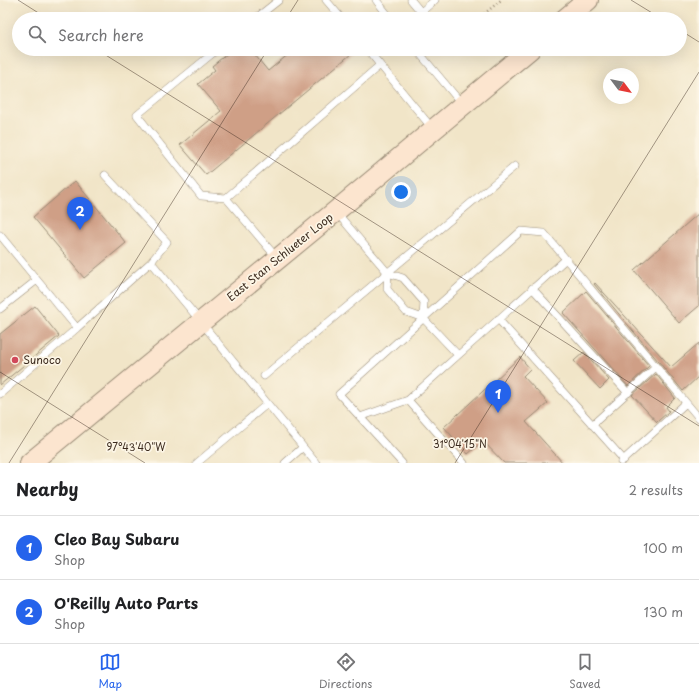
<!DOCTYPE html>
<meta charset="utf-8">
<style>
:root{--surface:#fff;--page:#f2f2f2;--text:#202124;--muted:#757577;--line:#e0e0e0;--accent:#2563eb}
body{margin:0;font-family:"Playpen Sans",sans-serif;background:var(--page);color:var(--text)}
.compass{position:absolute;left:603px;top:68px;width:36px;height:36px;border-radius:50%;background:var(--surface);box-shadow:0 4px 16px #0002;rotate:122deg}
.you{position:absolute;left:401px;top:192px;width:14px;height:14px;margin:-10px;border:3px solid #fff;border-radius:50%;background:#1a73e8;box-shadow:0 0 0 6px #1a73e833}
.badge{display:grid;place-items:center;width:26px;height:26px;border-radius:50%;background:var(--accent);color:#fff;font-size:13px;font-weight:700}
.pin{position:absolute;translate:-50% -33px;filter:drop-shadow(0 1px 2px #0008)}
.pin::after{content:'';position:absolute;top:21px;width:14px;height:12px;background:inherit;clip-path:polygon(0 0,100% 0,50% 100%)}
.list{margin:0;padding:0;list-style:none}
h2{display:flex;justify-content:space-between;align-items:center;height:52px;margin:0;padding:0 16px;font-size:17px}
h2 small{font-size:13px;font-weight:400;color:var(--muted)}
.list li{display:grid;grid-template-columns:26px 1fr auto;gap:12px;align-items:center;box-sizing:border-box;height:64px;padding:0 16px;border-top:1px solid var(--line)}
.list b{display:block;font-size:15px;white-space:nowrap}
.list p{margin:0;font-size:13px;white-space:nowrap;color:var(--muted)}
.list em{font-size:13px;font-style:normal;color:var(--muted)}
.icon{flex:none;width:22px;height:22px;fill:none;stroke:currentColor;stroke-width:2;stroke-linecap:round;stroke-linejoin:round}
.map{position:relative;flex:none;width:699px;height:463px;overflow:hidden}
.search{position:absolute;background:var(--surface);box-shadow:0 4px 16px #0002;left:12px;right:12px;top:12px;height:44px;display:flex;align-items:center;gap:10px;box-sizing:border-box;padding:0 14px;border-radius:22px;color:var(--muted);font-size:15px}
.sheet{height:180px;background:var(--surface)}
nav{display:flex;justify-content:space-around;align-items:center;box-sizing:border-box;height:56px;border-top:1px solid var(--line);background:var(--surface);font-size:11px;color:var(--muted)}
nav a{display:grid;justify-items:center;gap:2px}
nav .on{color:var(--accent)}
.map>svg:first-child{display:block}
</style>
<div class="map">
<svg width="699" height="463" viewBox="0 0 699 463">
<rect width="100%" height="100%" fill="#fcf5e5"/>
<filter id="ink" filterUnits="userSpaceOnUse"><feTurbulence type="fractalNoise" baseFrequency=".025" numOctaves="2"/><feDisplacementMap in="SourceGraphic" scale="8" xChannelSelector="R" yChannelSelector="G"/><feConvolveMatrix kernelMatrix="1 2 1 2 8 2 1 2 1" color-interpolation-filters="sRGB"/></filter>
<filter id="wash" filterUnits="userSpaceOnUse"><feTurbulence type="fractalNoise" baseFrequency=".012" numOctaves="4" result="noise"/><feDisplacementMap in="SourceGraphic" scale="16" xChannelSelector="R" yChannelSelector="G"/><feGaussianBlur stdDeviation="0.9" result="paint"/><feColorMatrix in="noise" values="0 0 0 0 0 0 0 0 0 0 0 0 0 0 0 0 0 1.4 0 .05"/><feComposite in="paint" operator="in"/></filter>
<g filter="url(#wash)">
<rect width="100%" height="100%" fill="#f1e5c8"/>
<g id="blocks">
<path fill="#cf9f86" d="M233,49H250L268,71L295,49H357L206,175L180,145L221,111L198,84L215,70L212,66Z
M75,181L126,243L84,278L33,217Z
M699,213V306L679,323L634,270Z
M595,283L671,367L699,343V376L683,391L594,284Z
M586,291L649,366L628,386L563,313Z
M35,306L59,336L0,385V334Z
M584,352L609,380L600,389L574,361Z
M520,357L530,369L523,376L548,403L526,422L563,463H504L483,441L468,454L444,427Z
M656,374L675,398L666,407L669,411L657,422L632,395Z"/>
</g>
</g>
<g filter="url(#ink)">
<use href="#blocks" fill-opacity="0" stroke="#968873" stroke-width="1"/>
<g fill="none" stroke-linecap="round" stroke-linejoin="round">
<g stroke="#968873" stroke-width="8">
<path id="lane" d="M326,0L342,19
M376,0L391,19
M411,0L421,12
M255,19L279,0
M413,19L435,0
M218,49L137,115L201,196L226,198L277,258
M367,49L432,128
M416,49L462,104
M105,175L167,242L151,262
M226,198L380,65
M337,213L388,273L403,278L424,302L423,318
M0,235L37,280L0,309
M388,273L387,289L406,312L423,318L458,355
M532,288L628,393
M498,319L624,460
M77,328L151,262L201,322L316,463
M264,376L515,166
M0,394L77,328L37,280
M408,400L464,463
M360,417L408,400L566,259
M592,425L656,367
M621,462L686,403
M197,463L267,404
M285,463L303,447
M402,463L339,394L521,231L544,233L699,418"/>
</g>
<g stroke="#968873" stroke-width="22">
<path id="secondary" d="M565,19L588,0
M30,463L336,211L530,49"/>
</g>
<path stroke="#968873" stroke-width="2.5" stroke-dasharray="1 3" stroke-linecap="butt" d="M478,19L501,0
M435,55L443,49"/>
<use href="#lane" stroke="#fff" stroke-width="7"/>
<use href="#secondary" stroke="#fce5cf" stroke-width="20"/>
</g>
</g>
<path fill="none" stroke="#3b2a1e" stroke-width="1" stroke-opacity="0.45" d="M18,0L48,19M631,0L662,19M286,19L298,0M680,30L699,42M96,49L699,426M0,372L145,463M9,463L268,49M455,463L699,72"/>
<circle fill="#d1495b" stroke="#fcf5e5" stroke-width="1.5" cx="15" cy="360" r="4"/>
<g text-anchor="middle" stroke-width="3.5" stroke-linejoin="round" paint-order="stroke">
<g font-size="11" fill="#3b2a1e" stroke="#fcf5e5">
<text transform="translate(280 257) rotate(-39)" y="4">East Stan Schlueter Loop</text>
</g>
<g font-size="11" fill="#3b2a1e" stroke="#fcf5e5" text-anchor="start">
<text x="23" y="364">Sunoco</text>
</g>
</g>
<g font-size="10" text-anchor="middle" fill="#3b2a1e" stroke="#fcf5e5" stroke-width="3.5" stroke-linejoin="round" paint-order="stroke">
<text x="460" y="448">31°04'15"N</text>
<text x="136" y="451">97°43'40"W</text>
</g>
</svg>
<svg class="compass" viewBox="-18 -18 36 36"><path d="M0-13l5 13h-10z" fill="#e53935"/><path d="M0 13l5-13h-10z" fill="#757577"/></svg>
<div class="you"></div>
<div class="pin badge" style="left:498px;top:413px">1</div>
<div class="pin badge" style="left:80px;top:230px">2</div>
<div class="search"><svg class="icon" aria-label="search" viewBox="0 0 24 24"><circle cx="10" cy="10" r="6"/><path d="M15 15l6 6"/></svg>Search here</div>
</div>
<section class="sheet">
<h2>Nearby<small>2 results</small></h2>
<ul class="list">
<li><span class="badge">1</span><div><b>Cleo Bay Subaru</b><p>Shop</p></div><em>100 m</em></li>
<li><span class="badge">2</span><div><b>O'Reilly Auto Parts</b><p>Shop</p></div><em>130 m</em></li>
</ul>
</section>
<nav>
<a class="on"><svg class="icon" aria-label="map" viewBox="0 0 24 24"><path d="M3 6l6-2 6 2 6-2v14l-6 2-6-2-6 2zM9 4v14M15 6v14"/></svg>Map</a>
<a><svg class="icon" aria-label="directions" viewBox="0 0 24 24"><path d="M12 3l9 9-9 9-9-9zM9 14v-3h6M13 9l2 2-2 2"/></svg>Directions</a>
<a><svg class="icon" aria-label="saved" viewBox="0 0 24 24"><path d="M7 4h10v16l-5-4-5 4z"/></svg>Saved</a>
</nav>
